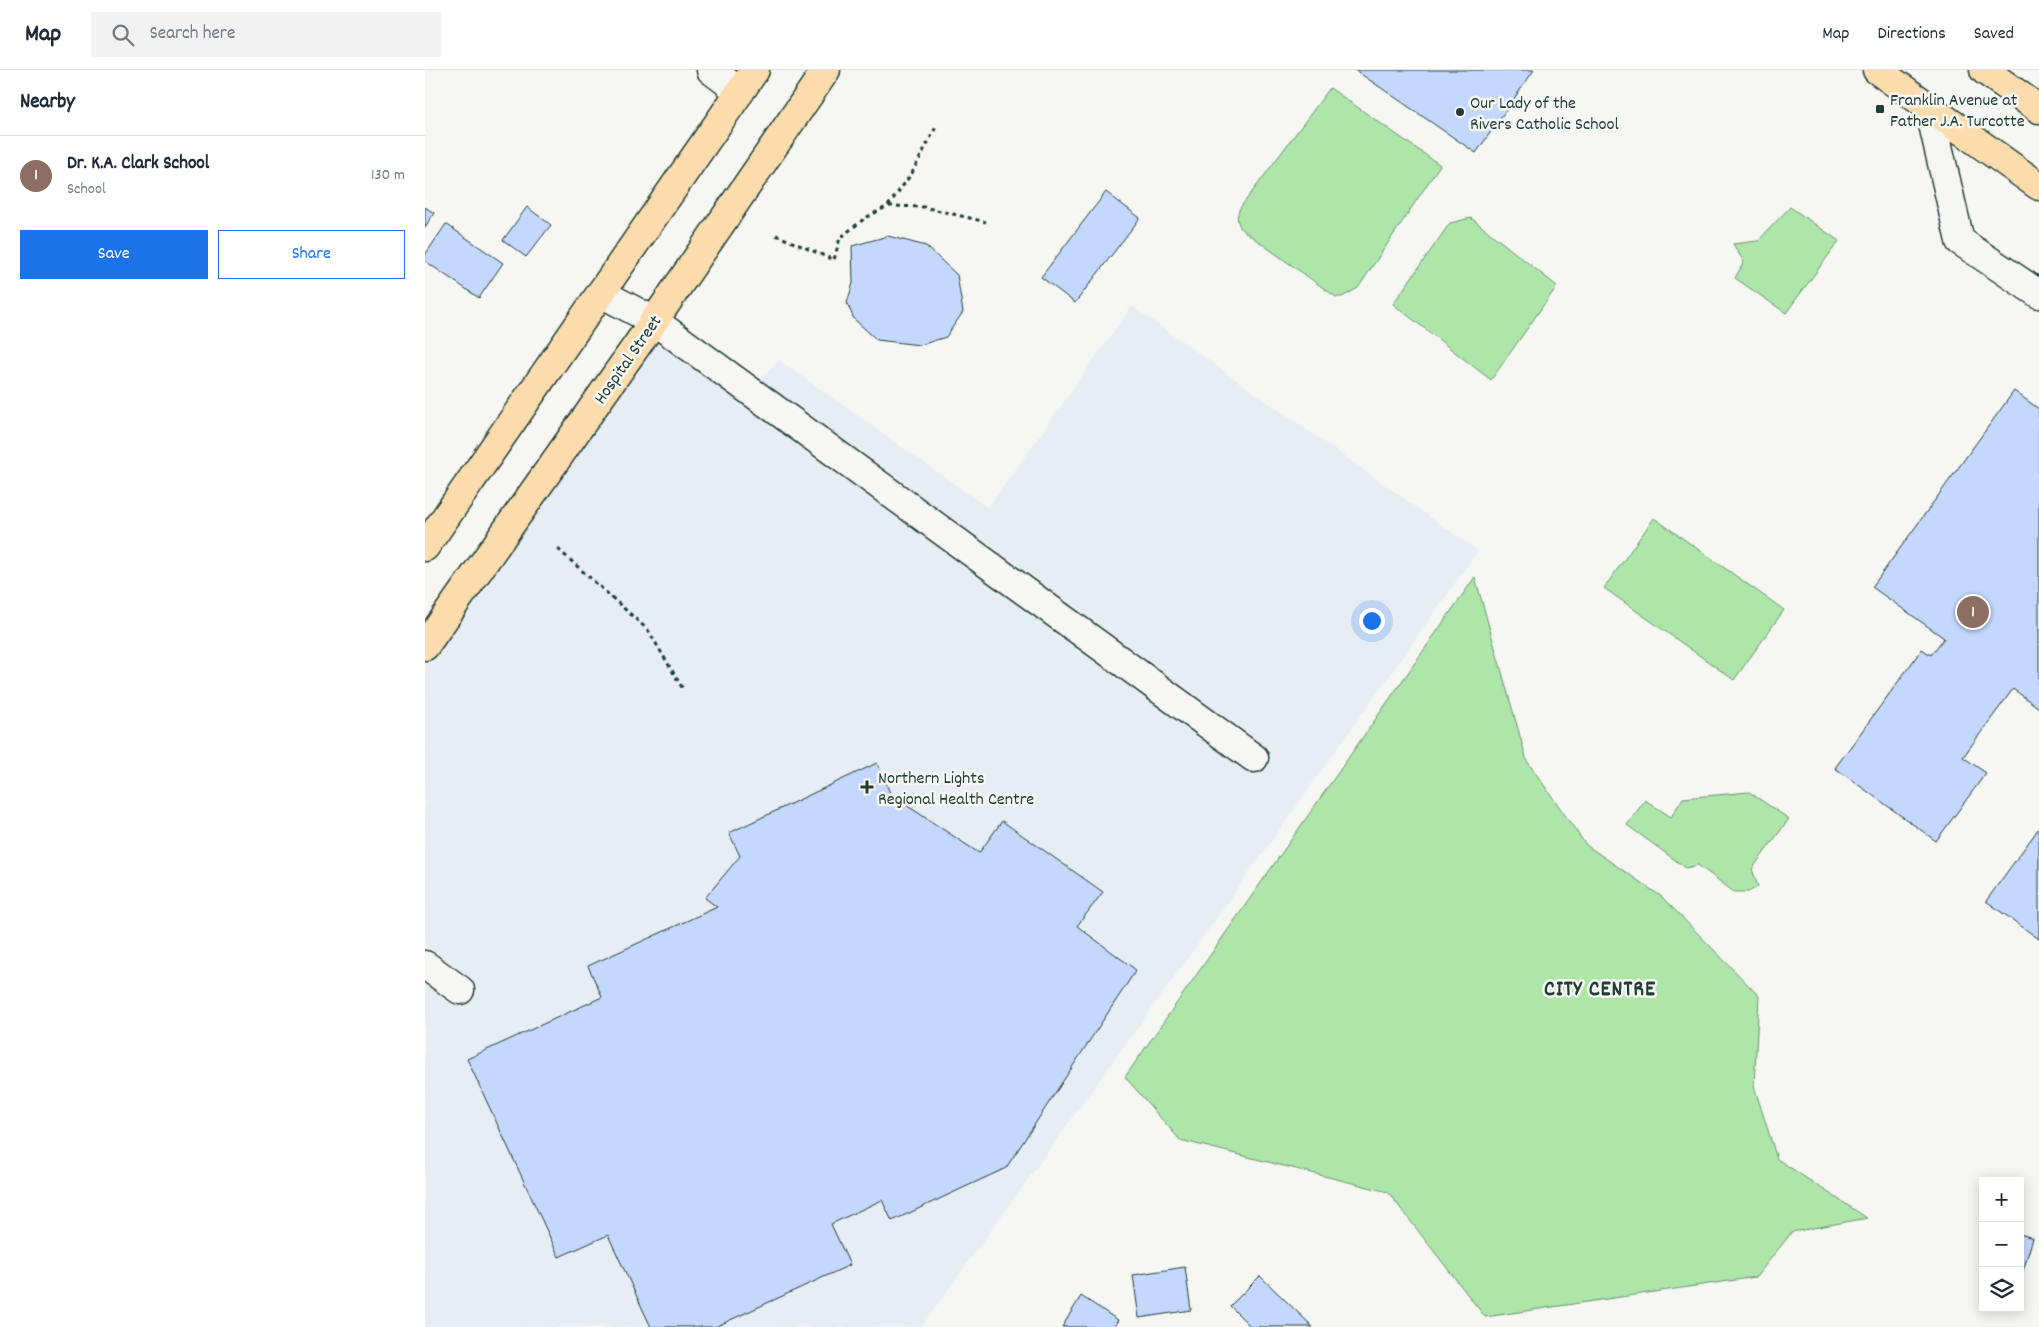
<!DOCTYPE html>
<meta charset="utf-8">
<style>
:root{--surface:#fff;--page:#f2f2f3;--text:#1f2937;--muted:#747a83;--line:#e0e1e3;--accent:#1a73e8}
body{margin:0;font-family:Dekko,sans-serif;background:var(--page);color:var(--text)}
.controls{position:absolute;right:15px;bottom:15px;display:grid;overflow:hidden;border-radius:0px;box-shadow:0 2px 12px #0003}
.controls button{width:45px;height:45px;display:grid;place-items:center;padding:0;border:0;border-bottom:1px solid var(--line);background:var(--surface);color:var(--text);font:25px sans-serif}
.you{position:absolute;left:946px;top:550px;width:18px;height:18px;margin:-12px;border:4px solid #fff;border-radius:50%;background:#1a73e8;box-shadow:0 0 0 8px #1a73e833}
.badge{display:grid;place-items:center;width:32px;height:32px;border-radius:50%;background:var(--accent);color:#fff;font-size:16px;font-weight:700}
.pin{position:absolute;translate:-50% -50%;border:2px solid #fff;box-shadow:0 1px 5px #0006}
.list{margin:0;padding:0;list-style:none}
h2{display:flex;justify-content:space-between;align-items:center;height:65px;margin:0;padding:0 20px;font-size:21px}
h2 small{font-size:16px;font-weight:400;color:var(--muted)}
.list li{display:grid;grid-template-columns:32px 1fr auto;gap:15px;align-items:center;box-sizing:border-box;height:80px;padding:0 20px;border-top:1px solid var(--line)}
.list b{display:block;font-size:19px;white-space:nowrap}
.list p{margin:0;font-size:16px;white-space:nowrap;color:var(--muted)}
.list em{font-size:16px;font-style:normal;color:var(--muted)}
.actions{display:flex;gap:10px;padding:15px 20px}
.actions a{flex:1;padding:11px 0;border:1px solid var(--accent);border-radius:0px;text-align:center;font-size:18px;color:var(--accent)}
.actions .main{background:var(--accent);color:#fff}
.icon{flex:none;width:28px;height:28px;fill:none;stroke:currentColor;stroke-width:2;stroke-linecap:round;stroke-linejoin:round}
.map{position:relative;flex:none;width:1614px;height:1257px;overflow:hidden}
header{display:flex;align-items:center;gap:30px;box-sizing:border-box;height:70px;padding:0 25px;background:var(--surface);border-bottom:1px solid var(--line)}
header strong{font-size:24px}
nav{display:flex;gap:28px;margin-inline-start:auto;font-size:18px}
.search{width:350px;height:45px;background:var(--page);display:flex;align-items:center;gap:12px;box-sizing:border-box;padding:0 18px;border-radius:0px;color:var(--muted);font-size:19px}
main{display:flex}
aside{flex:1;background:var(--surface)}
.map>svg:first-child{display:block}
</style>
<header>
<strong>Map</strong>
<div class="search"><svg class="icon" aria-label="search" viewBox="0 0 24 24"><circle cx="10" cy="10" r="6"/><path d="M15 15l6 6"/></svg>Search here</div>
<nav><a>Map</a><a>Directions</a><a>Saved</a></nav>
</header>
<main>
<aside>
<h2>Nearby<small></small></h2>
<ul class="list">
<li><span class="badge" style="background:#8d6e63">1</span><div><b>Dr. K.A. Clark School</b><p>School</p></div><em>130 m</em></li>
</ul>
<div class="actions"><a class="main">Save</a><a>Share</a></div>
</aside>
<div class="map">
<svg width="1614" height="1257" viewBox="0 0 1614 1257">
<rect width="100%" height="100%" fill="#f6f6f2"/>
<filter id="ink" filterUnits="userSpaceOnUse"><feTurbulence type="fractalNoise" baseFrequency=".02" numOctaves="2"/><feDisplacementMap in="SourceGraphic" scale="10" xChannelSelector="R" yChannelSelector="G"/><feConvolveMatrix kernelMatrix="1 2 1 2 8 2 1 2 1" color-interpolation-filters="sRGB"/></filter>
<g filter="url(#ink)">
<path fill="#e7edf5" d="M707,236L1053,481L783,860L496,1257H0V574L229,251L324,321L354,290L563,438Z"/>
<path fill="#aee6aa" stroke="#66926f" d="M905,18L1015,95L933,218L917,227H911L816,159C812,151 811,147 815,138Z
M1365,137L1414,171L1361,243L1310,208L1319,192L1308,174L1333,171Z
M1046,148L1132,216L1066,310L968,234L1025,153Z
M1229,448L1359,540L1309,610L1179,518Z
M1050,507L1102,691L1161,775L1237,827L1334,926L1329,1016L1352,1089L1442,1148L1367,1162L1331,1207L1060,1247L963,1122L755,1070L700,1007Z
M1324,722L1364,749L1327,799L1333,817L1323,822H1309L1273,795L1261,798L1202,755L1220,730L1246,747L1258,728Z"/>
<path fill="#c4d7fd" stroke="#1f3d34" d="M930,0H1109L1051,83Z
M681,122L715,148L650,233L616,207Z
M0,137L9,143L0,157Z
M102,137L126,155L101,187L78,170Z
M21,154L78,193L54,228L0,191V185Z
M463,166L501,176L532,205L538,242L521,267L495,275L452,270L429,249L422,233L428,213L427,176Z
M1589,321L1614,339V638L1588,619L1538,687L1561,703L1511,771L1410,698L1497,579L1506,585L1519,568L1447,517Z
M452,693L466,725L554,783L577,751L678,822L652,856L711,900L581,1098L467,1151L457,1130L406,1154L425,1195L290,1257H226L183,1165L134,1187L42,989L177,927L163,896L292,837L280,828L315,786L304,763Z
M1614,758V869L1561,831Z
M1595,1164L1608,1168L1598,1201L1595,1200Z
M760,1197L766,1240L714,1248L708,1205Z
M835,1206L888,1257H826L805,1236Z
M656,1226L693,1250L689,1257H637Z"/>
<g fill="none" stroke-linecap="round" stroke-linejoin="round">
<g stroke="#1f3d34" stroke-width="31">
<path id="minor" d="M286,0L315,22
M1504,37L1535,171L1614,224
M176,223L229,251L829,688
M0,895L35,920"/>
</g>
<g stroke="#1f3d34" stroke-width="31">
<path id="major" d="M1452,0L1614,116
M1559,0L1614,39
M0,477L330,0
M0,576L229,251L401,0"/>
</g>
<path stroke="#1f3d34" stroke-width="3" stroke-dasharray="4 4" stroke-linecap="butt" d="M464,136L499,137L561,152
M351,165L409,190L415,168L440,148L463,136L487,103L511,57
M133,479L223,560L258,619"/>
<use href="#minor" stroke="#f6f6f2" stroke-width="28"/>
<use href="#major" stroke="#fcdcac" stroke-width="28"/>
</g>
</g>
<g fill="#1f3d34" stroke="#f6f6f2" stroke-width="2">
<rect x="1450" y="34" width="10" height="10" rx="2.5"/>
<circle cx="1035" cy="42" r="5"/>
<path d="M439.5 709.5h5v5h5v5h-5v5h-5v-5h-5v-5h5z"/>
</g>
<g text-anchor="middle" stroke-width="5" stroke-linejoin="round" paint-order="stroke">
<g font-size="18" fill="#1f3d34" stroke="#f6f6f2" text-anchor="start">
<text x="1465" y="35">Franklin Avenue at<tspan x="1465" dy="21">Father J.A. Turcotte</tspan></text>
<text x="1045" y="38">Our Lady of the<tspan x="1045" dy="21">Rivers Catholic School</tspan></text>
<text x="453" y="713">Northern Lights<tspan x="453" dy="21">Regional Health Centre</tspan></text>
</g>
<g font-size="18" fill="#1f3d34" stroke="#f6f6f2">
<text transform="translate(202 289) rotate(-55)" y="6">Hospital Street</text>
</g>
<g font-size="22" font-weight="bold" letter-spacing="1" fill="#1f3d34" stroke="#f6f6f2">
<text x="1175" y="925">CITY CENTRE</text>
</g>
</g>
</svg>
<div class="controls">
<button>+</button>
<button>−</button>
<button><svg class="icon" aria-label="layers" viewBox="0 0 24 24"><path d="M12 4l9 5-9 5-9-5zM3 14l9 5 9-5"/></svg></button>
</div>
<div class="you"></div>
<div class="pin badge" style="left:1548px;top:542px;background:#8d6e63">1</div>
</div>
</main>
